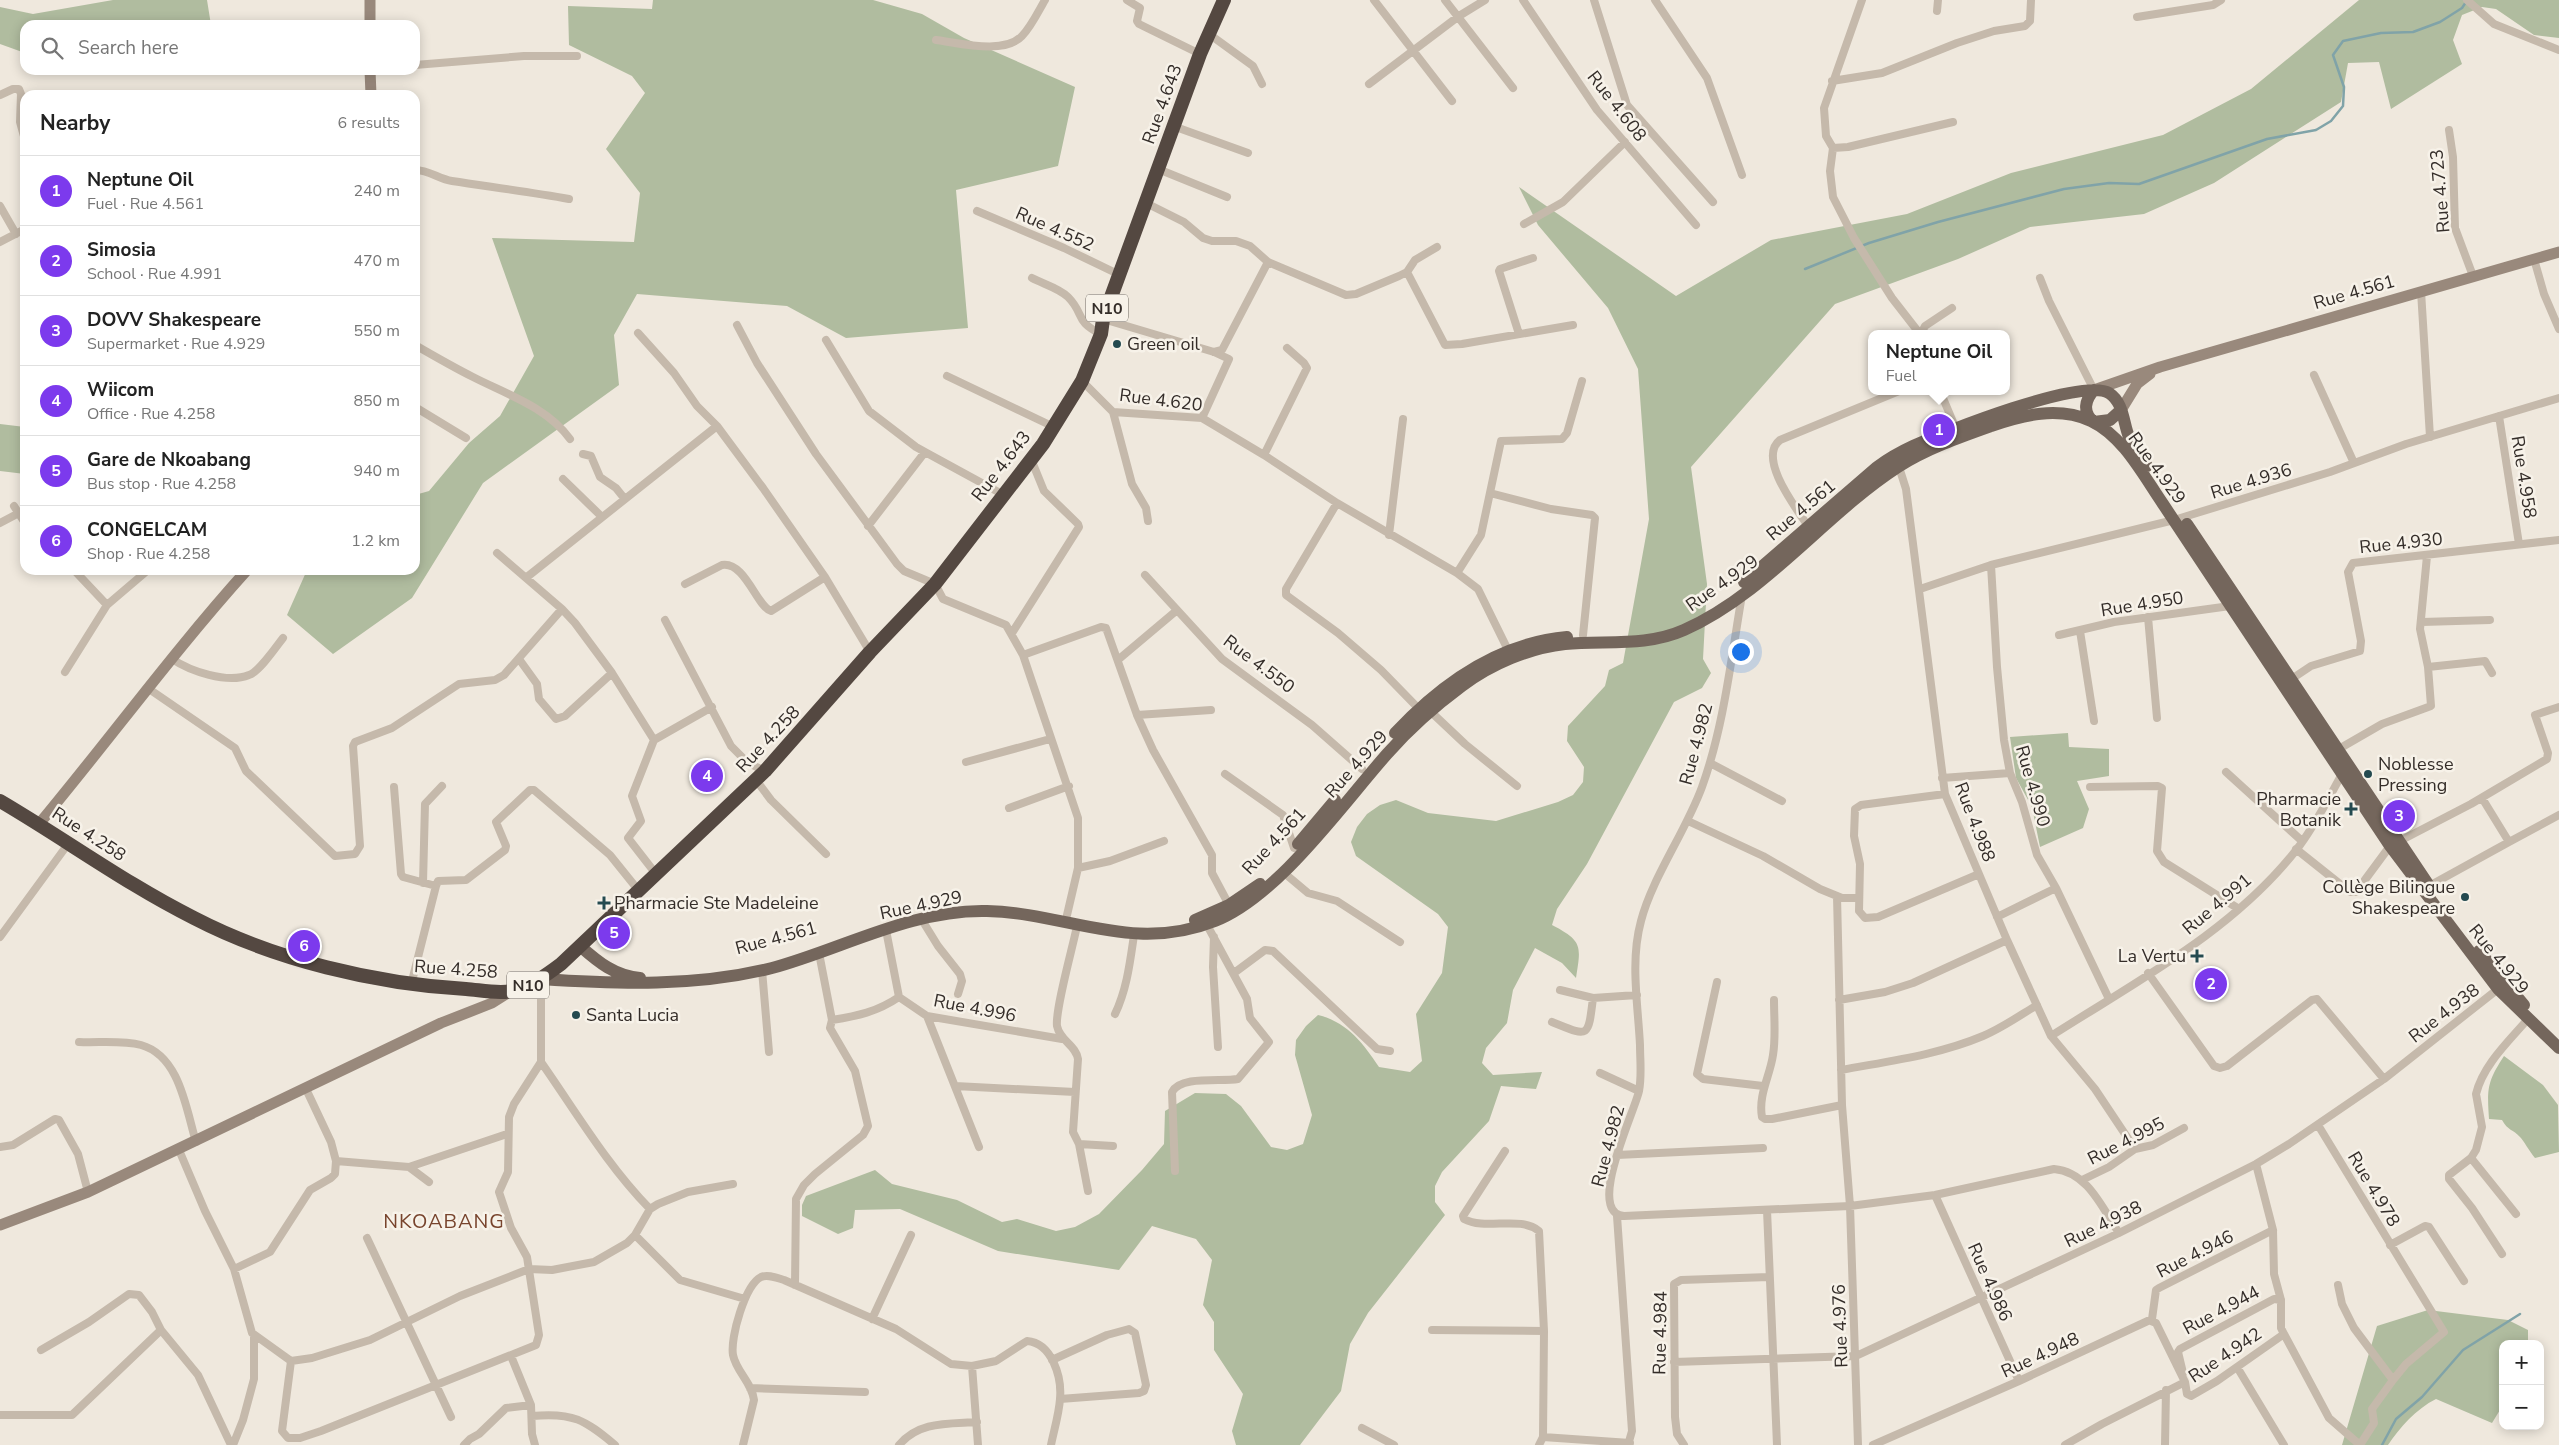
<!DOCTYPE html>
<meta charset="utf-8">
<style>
:root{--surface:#fff;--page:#f2f2f2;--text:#222;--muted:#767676;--line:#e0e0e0;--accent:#7c3aed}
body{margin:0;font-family:"Nunito Sans",sans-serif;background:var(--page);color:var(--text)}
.controls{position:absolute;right:15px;bottom:15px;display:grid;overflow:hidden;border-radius:10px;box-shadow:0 2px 12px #0003}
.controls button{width:45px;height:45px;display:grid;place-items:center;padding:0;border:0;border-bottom:1px solid var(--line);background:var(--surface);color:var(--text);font:25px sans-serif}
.you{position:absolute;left:1740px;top:651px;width:18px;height:18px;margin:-12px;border:4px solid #fff;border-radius:50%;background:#1a73e8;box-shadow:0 0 0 8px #1a73e833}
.badge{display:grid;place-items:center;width:32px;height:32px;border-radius:50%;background:var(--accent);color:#fff;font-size:16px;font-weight:700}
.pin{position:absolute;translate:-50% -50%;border:2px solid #fff;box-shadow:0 1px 5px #0006}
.popup{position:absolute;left:1868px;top:330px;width:142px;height:65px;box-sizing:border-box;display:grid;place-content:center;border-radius:10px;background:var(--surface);filter:drop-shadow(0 1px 4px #0005);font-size:16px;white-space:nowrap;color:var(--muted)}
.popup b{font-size:19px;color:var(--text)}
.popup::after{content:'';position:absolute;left:50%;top:100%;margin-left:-10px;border:10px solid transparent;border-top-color:var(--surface)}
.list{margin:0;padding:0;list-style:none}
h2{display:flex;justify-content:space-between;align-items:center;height:65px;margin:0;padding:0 20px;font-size:21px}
h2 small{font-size:16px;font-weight:400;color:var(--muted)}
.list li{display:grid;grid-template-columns:32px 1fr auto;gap:15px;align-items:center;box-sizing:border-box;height:70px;padding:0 20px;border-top:1px solid var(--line)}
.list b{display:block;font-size:19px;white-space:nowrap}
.list p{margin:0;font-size:16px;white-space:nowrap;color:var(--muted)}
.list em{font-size:16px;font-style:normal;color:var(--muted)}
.icon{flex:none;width:28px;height:28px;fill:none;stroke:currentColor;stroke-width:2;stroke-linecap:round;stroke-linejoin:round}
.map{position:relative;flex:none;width:2559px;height:1445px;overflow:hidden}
.search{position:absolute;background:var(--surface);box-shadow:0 2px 12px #0003;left:20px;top:20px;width:400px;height:55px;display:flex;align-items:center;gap:12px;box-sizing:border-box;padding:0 18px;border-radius:15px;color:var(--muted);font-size:19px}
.panel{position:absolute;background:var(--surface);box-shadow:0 2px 12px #0003;left:20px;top:90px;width:400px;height:485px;border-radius:15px}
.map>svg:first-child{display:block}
</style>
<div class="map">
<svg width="2559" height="1445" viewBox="0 0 2559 1445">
<rect width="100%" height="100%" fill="#efe8dd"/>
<path fill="#b0bc9f" d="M113,0H207L211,25H25V53L0,44V7L33,14Z
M653,0H873L922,14L964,38L1075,87L1058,166L956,190L968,328L846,338L787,306L637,294L614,335L619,385L483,483L412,598L333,654L287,615L307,570H415V495L429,491L469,443L500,416L534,356L492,238L634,242L640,193L606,149L645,93L632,76L569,45L568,6L652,9Z
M2359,0H2559V38L2534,35L2496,9L2482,7L2462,15L2453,40L2462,64L2391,109L2379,62L2348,63L2341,102L2214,183L2144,214L2030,227L1958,259L1835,304L1691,467L1707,584L1703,659L1711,673L1702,688L1674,702L1587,864L1557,909L1552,925C1583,941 1581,946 1576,978L1562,963L1535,948L1513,990L1507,1023L1486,1048L1482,1063L1493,1075L1542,1072L1536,1089L1501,1086L1489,1121L1442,1172L1435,1186V1202L1445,1215L1368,1313L1350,1344L1341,1391L1300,1445H1236L1232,1431L1243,1394L1214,1350V1322L1203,1305L1212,1260L1196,1239L1152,1226L1119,1270L998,1251L900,1209L855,1210L853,1228L838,1234L802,1216V1205L806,1196L875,1170L892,1184L957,1200L1002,1222L1017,1219L1056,1231L1075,1227L1099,1214L1142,1170L1164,1144L1165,1111L1195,1093L1226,1094L1241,1106L1271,1147L1287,1150L1303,1144L1312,1115L1295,1055L1296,1040L1306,1026L1318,1015C1347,1022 1363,1043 1379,1067L1410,1072L1422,1061L1416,1014L1442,973L1448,927L1438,914L1356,856L1351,842L1357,827L1367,814L1380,805L1396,800L1428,813L1496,821L1558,802L1573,795L1583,782L1584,767L1567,741L1568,726L1605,686L1609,670L1623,663L1649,519L1638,369L1608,308L1538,225L1519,187L1676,296L1771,240L1907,214L2011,173L2163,135L2251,89Z
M0,424L25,427V474L0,471Z
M2068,733L2069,747L2109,749V776L2077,781L2089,809L2083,828L2040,847L2032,807L2016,778L2010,737Z
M2504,1056L2543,1085L2558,1105L2559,1152L2535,1158C2529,1151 2524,1141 2520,1137C2513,1129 2508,1131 2502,1120L2489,1119C2487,1089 2487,1082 2504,1056Z
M2428,1310L2508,1320L2528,1330V1344H2503V1405L2492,1423L2436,1399C2416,1409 2400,1427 2388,1445H2342L2377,1326Z"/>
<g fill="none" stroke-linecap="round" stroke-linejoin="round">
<path stroke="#80a3a8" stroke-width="2.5" d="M1805,269L1869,243L1938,222L2064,189L2109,183L2139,184L2267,139L2316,130L2331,121L2343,106L2344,87L2333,55L2343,41L2381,33L2413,32L2440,22L2462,8L2466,2
M2382,1445L2396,1419L2422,1397L2463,1350L2520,1314"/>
<path stroke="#c5b9ab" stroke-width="8" d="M1127,0L1140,8L1137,21L1139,24L1200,54
M1374,0L1452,101
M1445,0L1513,88
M1523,0L1597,110L1696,225
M1594,0L1627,105L1713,202
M1655,0L1707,78L1742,175
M1862,0L1824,108L1826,136L1833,148L1830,171L1833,197L1854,238L1892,298L1920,334
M2467,0L2494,24L2559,50
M1937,11L1938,0
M2137,17L2213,5L2221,0
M1209,34L1253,66L1262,84
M936,40C960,43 1004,55 1022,36C1031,27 1038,12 1045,0
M415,65L524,56H577
M1832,81L1882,73L1957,43L1994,31L2025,26L2030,21L2031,0
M1369,84L1459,16L1485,0
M0,95L13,89H19L21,94L20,122L25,140
M1173,126L1248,153
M2449,130L2453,157L2455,228L2473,276
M1833,148L1848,147L1953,122
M1158,169L1227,197
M415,170C429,170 439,179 452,181C491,187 530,192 569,199
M1146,203L1184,222L1203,238L1212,241H1236L1250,246L1268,262L1346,295L1356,294L1399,276L1407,272L1415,260L1437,247
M0,206L16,234
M977,211L1064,248L1120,275
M1524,224L1563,202L1625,142
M0,242L25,229
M2534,259L2544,294L2559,329
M1407,272L1445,345L1462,344L1573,325
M1032,278C1043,284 1059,288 1068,297C1085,314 1074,321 1101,334
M2040,278L2049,301L2094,390
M2421,291L2430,437
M1103,319L1214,352L1229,359L1202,418
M737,325L757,363L816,454L897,564L904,571L935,584L943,599L1006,625L1023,655L1078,818V868L1067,915
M638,333L674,373L697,406L717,426L763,488L825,577L870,652
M1519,334L1499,271L1500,269L1533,258
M1921,334L1925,326L1952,308
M826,340L869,411L916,447L925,452
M415,345C434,356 453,367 473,377C506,394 547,407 570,439
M1214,352L1222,350L1268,262
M2314,375L2354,463
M947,376L1054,427
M1082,381L1113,412L1202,418L1264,455L1307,368L1304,363L1287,348
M1940,391L1956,429
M415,407L466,438
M1113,412L1132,484L1146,508L1148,521
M2499,416L2519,544
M583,454L591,456L600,477L616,488L624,498
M1264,455L1337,503L1457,573L1478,589L1508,650
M1899,467L1906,489L1945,794L2007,940L2051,1036L2095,1089L2135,1149
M563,479L602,517
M1490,493L1551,509L1592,515L1595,518L1583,635
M1337,503L1286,589V595L1338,633L1381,670L1419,709
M14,506L25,523
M0,523L17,514
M868,526L925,452L1002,494
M1808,526C1796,508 1757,458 1780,440L1899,391
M1389,535L1403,419
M497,553L562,609L575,623L612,673L654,740L712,707
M1991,565L1997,667L2004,740L2010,773L2022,802L2037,855L2056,888L2109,999
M74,570L107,605
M1457,573L1481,535L1501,441L1562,439L1567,433L1582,381
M1145,575L1222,659L1312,725L1362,769
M527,577L717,426
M685,584L722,565C745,561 757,607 771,611L825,577
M1920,589L1991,565L2174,520L2330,472L2406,444L2559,398
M1742,595C1731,659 1724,726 1702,787C1686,831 1652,878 1641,921C1630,961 1638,1005 1640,1045C1640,1060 1642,1076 1639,1091C1635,1111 1585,1213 1624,1216L1850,1206L1935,1195L2054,1169C2088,1172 2102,1208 2119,1233
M2148,617L2157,718
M665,620L731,746L748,763L765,771
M2422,622L2490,620
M2080,631L2094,721
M1012,633L1079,527L1078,524L1044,491L1031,459
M2059,635L2114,622L2230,606
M1023,655L1101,627L1106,628L1137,715L1153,750L1212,855V873L1229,905
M172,659C190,671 227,684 249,675C259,672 276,647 283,638
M519,659L537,684L539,699L556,719L565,716L612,673
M1119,659L1176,611
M2428,667L2485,661L2492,673
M65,672L107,605L148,570
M2290,680L2311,666L2360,651L2361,641L2348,572L2353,563L2559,540
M149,689L235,748L246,771L335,856L355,854L360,846L353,746L355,742L392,728L459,684L495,680L504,675L562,609
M1430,711L1465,744L1517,786
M1137,715L1211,710
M654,740L632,796L641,821L628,838L656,874
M2337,750L2382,724L2431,706L2428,667L2420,629L2427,556
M966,762L1050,739
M1710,763L1782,801
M2226,772L2302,841
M1225,774L1283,815L1294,848
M1942,778L2010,773
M756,780L771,800L826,854
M394,787L401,874L403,877L436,886L411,985
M2090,787L2158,786L2162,788L2157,851L2164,862L2239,909
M1945,794L1861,805L1855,809L1854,836L1860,864L1859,911L1865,918L1878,917L1979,874
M2482,798L2509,842L2559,815
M1009,808L1069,786
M1688,821L1763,856L1820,889L1842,898H1858
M2296,849L2350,892H2356L2390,846L2471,804L2547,759L2548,753L2535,715L2559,707
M1078,868L1110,861L1164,841
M1283,872L1308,893L1337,901L1400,942
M423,883L425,804L442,786
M436,886L438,881L466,880L505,850L506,846L496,822L530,790H534L610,855L639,891
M2429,886L2509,842
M1837,896L1842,1105L1850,1206L1858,1445
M1997,917L2056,888
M922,920L938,946L960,974L962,981L958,994
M1077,926C1073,946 1055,1010 1057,1026C1060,1041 1076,1045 1078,1059L1073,1132L1079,1144L1113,1146
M886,930L899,997
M0,937L68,844
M1214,937L1213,967L1218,1047
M762,970L769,1052
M1234,973L1265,950L1273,951L1377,1049L1390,1051
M2148,973L2214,1066L2220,1068L2227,1066L2312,1000L2317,999L2384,1079
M1717,982L1697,1074L1703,1079L1763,1086
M1560,990L1593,998L1637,995
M1774,1000C1774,1018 1776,1037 1773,1055C1770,1076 1758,1095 1762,1117L1765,1119H1772L1842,1105
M1839,1000L1885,992L1913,983L2007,940
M1115,1014C1127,989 1130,962 1134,935
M927,1016L979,1147
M832,1020C857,1016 877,1012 899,997L927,1016L1062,1039
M1552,1022C1589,1037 1588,1039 1593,998
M2051,1036C2137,981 2233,931 2297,849C2315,826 2328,799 2342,774
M79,1042C98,1043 122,1040 141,1045C180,1056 186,1109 196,1142
M541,1062C576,1112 607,1165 650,1209
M1841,1070C1889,1061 1938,1055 1983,1036C2002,1028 2019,1016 2037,1005
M1600,1073L1639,1091
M955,1086L1075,1092
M2318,1125L2444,1332L2406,1364L2393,1380
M1079,1144L1088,1191
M0,1147L13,1145L55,1119L59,1120L78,1154L88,1192
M179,1150L205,1211L234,1269L252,1333L291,1361L312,1358L370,1340L460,1296L529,1269L552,1270L594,1262L627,1243L635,1235L650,1209L658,1204L688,1192L733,1184
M1505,1151L1463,1216L1464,1219C1486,1231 1519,1215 1539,1231L1544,1331L1543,1437L1539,1445
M1617,1155L1763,1148
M2471,1158L2516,1214
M336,1161L409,1167L429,1182
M409,1167L507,1134
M1175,1171L1172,1092C1181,1075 1221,1082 1238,1079L1269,1042L1250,1018L1247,999L1207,925
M2082,1180L2109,1167L2135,1149L2153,1145L2184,1128
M1935,1195L2019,1381
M1767,1210L1777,1445
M1617,1216L1632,1431L1628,1445
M635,1235L680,1280L745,1299
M367,1238L451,1417
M2390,1245L2425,1226L2429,1227L2464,1281
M2502,1254L2472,1208L2449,1179V1175L2471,1158L2476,1150L2482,1127L2476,1094C2483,1065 2509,1041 2527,1020
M234,1269L270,1252L310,1190L331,1178L335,1174L336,1161L331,1142L306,1089
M795,1285L796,1199L804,1185L815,1174L863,1135L868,1126L855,1071L830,1028L832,1020L819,953
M872,1319L911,1235
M2152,1319L2156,1290L2159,1288L2273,1230
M1432,1330L1544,1331
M2284,1334L2329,1418L2360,1445L2374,1423L2372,1409L2393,1380L2354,1328L2342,1304L2338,1285
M41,1350L89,1322L129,1294L139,1295L152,1312L161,1330L198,1375L231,1445
M511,1356L531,1405L532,1434L535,1445
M1052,1360L1107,1335L1129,1329L1135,1333L1146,1385L1144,1391L1139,1393L1060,1399
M291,1361L282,1431L288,1438H300L321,1431L536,1345L539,1335L527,1257L511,1228L499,1192L508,1172L509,1117L514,1104L541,1062V979
M1674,1362L1856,1356L2119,1233L2256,1164L2289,1144L2384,1079L2498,989
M972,1366L978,1445
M2237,1367L2284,1445
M2183,1373L2178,1352L2180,1349L2274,1299L2281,1300
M750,1388L865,1392
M0,1415H72L161,1330
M532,1416C573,1412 585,1420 615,1445
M1362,1428L1394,1445
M1543,1437L1630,1443
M233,1445L243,1420L254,1379V1337
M464,1445L470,1439L479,1434L506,1408L531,1405
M743,1445L754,1400C752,1383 736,1371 733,1355C730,1338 745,1285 761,1277C768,1274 777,1278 784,1280L896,1329L951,1364L972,1366L996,1361L1027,1341C1052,1343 1062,1377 1060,1399C1059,1414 1054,1430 1051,1445
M899,1445C919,1421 948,1424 977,1422
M1684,1445L1677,1434L1675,1417L1674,1284L1681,1280L1769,1277
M1873,1445L2019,1381L2152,1319L2151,1321L2156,1323L2185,1382
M2065,1445L2102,1424L2185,1382L2187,1394L2191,1396L2217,1381L2284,1334L2281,1328V1300L2274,1274L2273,1230L2256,1164
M2165,1445L2166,1390"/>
<path stroke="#99897c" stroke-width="11" d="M370,0V25
M370,70L371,95
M2094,390L2160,367L2559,252
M2121,410L2137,384L2150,374
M39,824C109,740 174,651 247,570
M0,1225L88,1192L441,1023L492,1003L509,992"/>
<path stroke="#74665c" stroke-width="12" d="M2094,390C2085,400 2082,412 2094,422L2110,420L2121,410
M2187,524L2430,887
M1744,582L1877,467C1888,459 1900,452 1913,446C1944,432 2082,377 2109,393C2124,403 2123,422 2129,437C2133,447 2140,457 2147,466
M1395,733C1441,684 1498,643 1567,637
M1298,844L1335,800
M1195,920L1229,905L1260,884
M580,946C598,962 615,976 640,978
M2479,951L2524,1005
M541,979C618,984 696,987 772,968C842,949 912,909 987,911C1068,913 1132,954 1215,921C1278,896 1341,806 1387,754C1409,729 1435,706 1462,686C1491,664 1529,648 1565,644C1605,640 1646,647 1684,630C1765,594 1824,515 1898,467C1926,449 1960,437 1991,426C2023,415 2058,406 2091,421C2123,436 2143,475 2163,504L2390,846L2498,989L2559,1048"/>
<path stroke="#544841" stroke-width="14" d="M0,801C65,839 126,884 194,918C275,960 376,984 466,989C480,990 498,994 512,991C531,986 545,976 561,964L765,771L870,652L935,584L1043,444L1082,381L1101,334L1103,319L1200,54L1224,0"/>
</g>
<g fill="#244a50" stroke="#f7f2e9" stroke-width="2">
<circle cx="1117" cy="344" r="5"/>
<circle cx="2368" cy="774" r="5"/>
<path d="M2348.5 801.5h5v5h5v5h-5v5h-5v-5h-5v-5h5z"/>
<circle cx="2465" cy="897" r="5"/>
<path d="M601.5 895.5h5v5h5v5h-5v5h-5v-5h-5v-5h5z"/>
<path d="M2194.5 948.5h5v5h5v5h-5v5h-5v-5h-5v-5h5z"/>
<circle cx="576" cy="1015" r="5"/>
</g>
<g text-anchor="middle" stroke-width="5" stroke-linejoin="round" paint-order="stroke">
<g fill="#f7f2e9" stroke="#6e6863" stroke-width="1">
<rect x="1086" y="294.5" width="42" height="27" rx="4"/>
<rect x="507" y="971.5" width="42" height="27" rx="4"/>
</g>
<g font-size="16" font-weight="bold" fill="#342d29">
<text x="1107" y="314">N10</text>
<text x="528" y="991">N10</text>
</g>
<g font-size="18" fill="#342d29" stroke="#f7f2e9">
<text transform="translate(1162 104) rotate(-70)" y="6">Rue 4.643</text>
<text transform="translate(1617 106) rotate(52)" y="6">Rue 4.608</text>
<text transform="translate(2440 191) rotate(-95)" y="6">Rue 4.723</text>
<text transform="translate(1055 229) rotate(24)" y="6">Rue 4.552</text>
<text transform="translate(2354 292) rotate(-16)" y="6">Rue 4.561</text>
<text transform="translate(1161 400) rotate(7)" y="6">Rue 4.620</text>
<text transform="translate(1001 466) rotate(-52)" y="6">Rue 4.643</text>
<text transform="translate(2157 468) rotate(54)" y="6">Rue 4.929</text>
<text transform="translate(2524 477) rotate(81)" y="6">Rue 4.958</text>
<text transform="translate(2251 481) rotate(-17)" y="6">Rue 4.936</text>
<text transform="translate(1801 510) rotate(-40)" y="6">Rue 4.561</text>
<text transform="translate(2401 543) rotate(-6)" y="6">Rue 4.930</text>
<text transform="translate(1722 583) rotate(-35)" y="6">Rue 4.929</text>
<text transform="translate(2142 604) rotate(-9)" y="6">Rue 4.950</text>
<text transform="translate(1259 664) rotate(37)" y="6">Rue 4.550</text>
<text transform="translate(768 739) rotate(-47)" y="6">Rue 4.258</text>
<text transform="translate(1696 744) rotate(-75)" y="6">Rue 4.982</text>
<text transform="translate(1356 764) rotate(-48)" y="6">Rue 4.929</text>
<text transform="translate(2033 786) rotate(74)" y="6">Rue 4.990</text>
<text transform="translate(1975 822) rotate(69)" y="6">Rue 4.988</text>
<text transform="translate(89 834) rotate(33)" y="6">Rue 4.258</text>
<text transform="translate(1274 841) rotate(-47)" y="6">Rue 4.561</text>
<text transform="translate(2217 904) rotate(-40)" y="6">Rue 4.991</text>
<text transform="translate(921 905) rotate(-12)" y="6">Rue 4.929</text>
<text transform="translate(776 938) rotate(-15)" y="6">Rue 4.561</text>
<text transform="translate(2499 959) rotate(51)" y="6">Rue 4.929</text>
<text transform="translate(456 969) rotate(4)" y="6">Rue 4.258</text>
<text transform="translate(975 1008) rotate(11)" y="6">Rue 4.996</text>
<text transform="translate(2444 1013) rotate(-38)" y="6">Rue 4.938</text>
<text transform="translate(2126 1141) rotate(-27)" y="6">Rue 4.995</text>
<text transform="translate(1608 1146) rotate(-75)" y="6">Rue 4.982</text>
<text transform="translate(2374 1189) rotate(59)" y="6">Rue 4.978</text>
<text transform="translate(2103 1224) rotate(-26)" y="6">Rue 4.938</text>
<text transform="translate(2195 1254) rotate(-27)" y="6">Rue 4.946</text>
<text transform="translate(1990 1282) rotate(66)" y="6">Rue 4.986</text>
<text transform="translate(2221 1310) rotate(-28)" y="6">Rue 4.944</text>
<text transform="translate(1840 1326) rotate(-92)" y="6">Rue 4.976</text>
<text transform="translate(1660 1333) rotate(-89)" y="6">Rue 4.984</text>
<text transform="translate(2040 1355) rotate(-25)" y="6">Rue 4.948</text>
<text transform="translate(2225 1355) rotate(-34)" y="6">Rue 4.942</text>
</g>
<g font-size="18" fill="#342d29" stroke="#f7f2e9" text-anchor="start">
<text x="1127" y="350">Green oil</text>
<text x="2378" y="770">Noblesse<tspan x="2378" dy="21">Pressing</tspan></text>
<text x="2341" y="805" text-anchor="end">Pharmacie<tspan x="2341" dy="21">Botanik</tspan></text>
<text x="2455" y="893" text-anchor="end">Collège Bilingue<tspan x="2455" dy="21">Shakespeare</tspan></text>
<text x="614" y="909">Pharmacie Ste Madeleine</text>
<text x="2186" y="962" text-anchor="end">La Vertu</text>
<text x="586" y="1021">Santa Lucia</text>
</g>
<g font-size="20" letter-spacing="1" fill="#78442d" stroke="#f7f2e9">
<text x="444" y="1228">NKOABANG</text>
</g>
</g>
</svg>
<div class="controls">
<button>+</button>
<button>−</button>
</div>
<div class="you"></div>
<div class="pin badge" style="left:1939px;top:430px">1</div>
<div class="popup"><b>Neptune Oil</b>Fuel</div>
<div class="pin badge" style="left:2211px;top:984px">2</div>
<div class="pin badge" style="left:2399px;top:816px">3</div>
<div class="pin badge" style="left:707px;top:776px">4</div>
<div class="pin badge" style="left:614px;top:933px">5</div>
<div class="pin badge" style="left:304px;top:946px">6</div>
<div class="search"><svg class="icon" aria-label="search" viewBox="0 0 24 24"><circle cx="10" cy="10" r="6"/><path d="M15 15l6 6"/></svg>Search here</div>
<section class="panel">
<h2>Nearby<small>6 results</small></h2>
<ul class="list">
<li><span class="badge">1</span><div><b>Neptune Oil</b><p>Fuel · Rue 4.561</p></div><em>240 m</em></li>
<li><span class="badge">2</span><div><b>Simosia</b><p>School · Rue 4.991</p></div><em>470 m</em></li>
<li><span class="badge">3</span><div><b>DOVV Shakespeare</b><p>Supermarket · Rue 4.929</p></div><em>550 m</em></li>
<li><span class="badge">4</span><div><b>Wiicom</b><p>Office · Rue 4.258</p></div><em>850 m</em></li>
<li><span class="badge">5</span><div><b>Gare de Nkoabang</b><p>Bus stop · Rue 4.258</p></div><em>940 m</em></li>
<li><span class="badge">6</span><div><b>CONGELCAM</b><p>Shop · Rue 4.258</p></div><em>1.2 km</em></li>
</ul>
</section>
</div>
